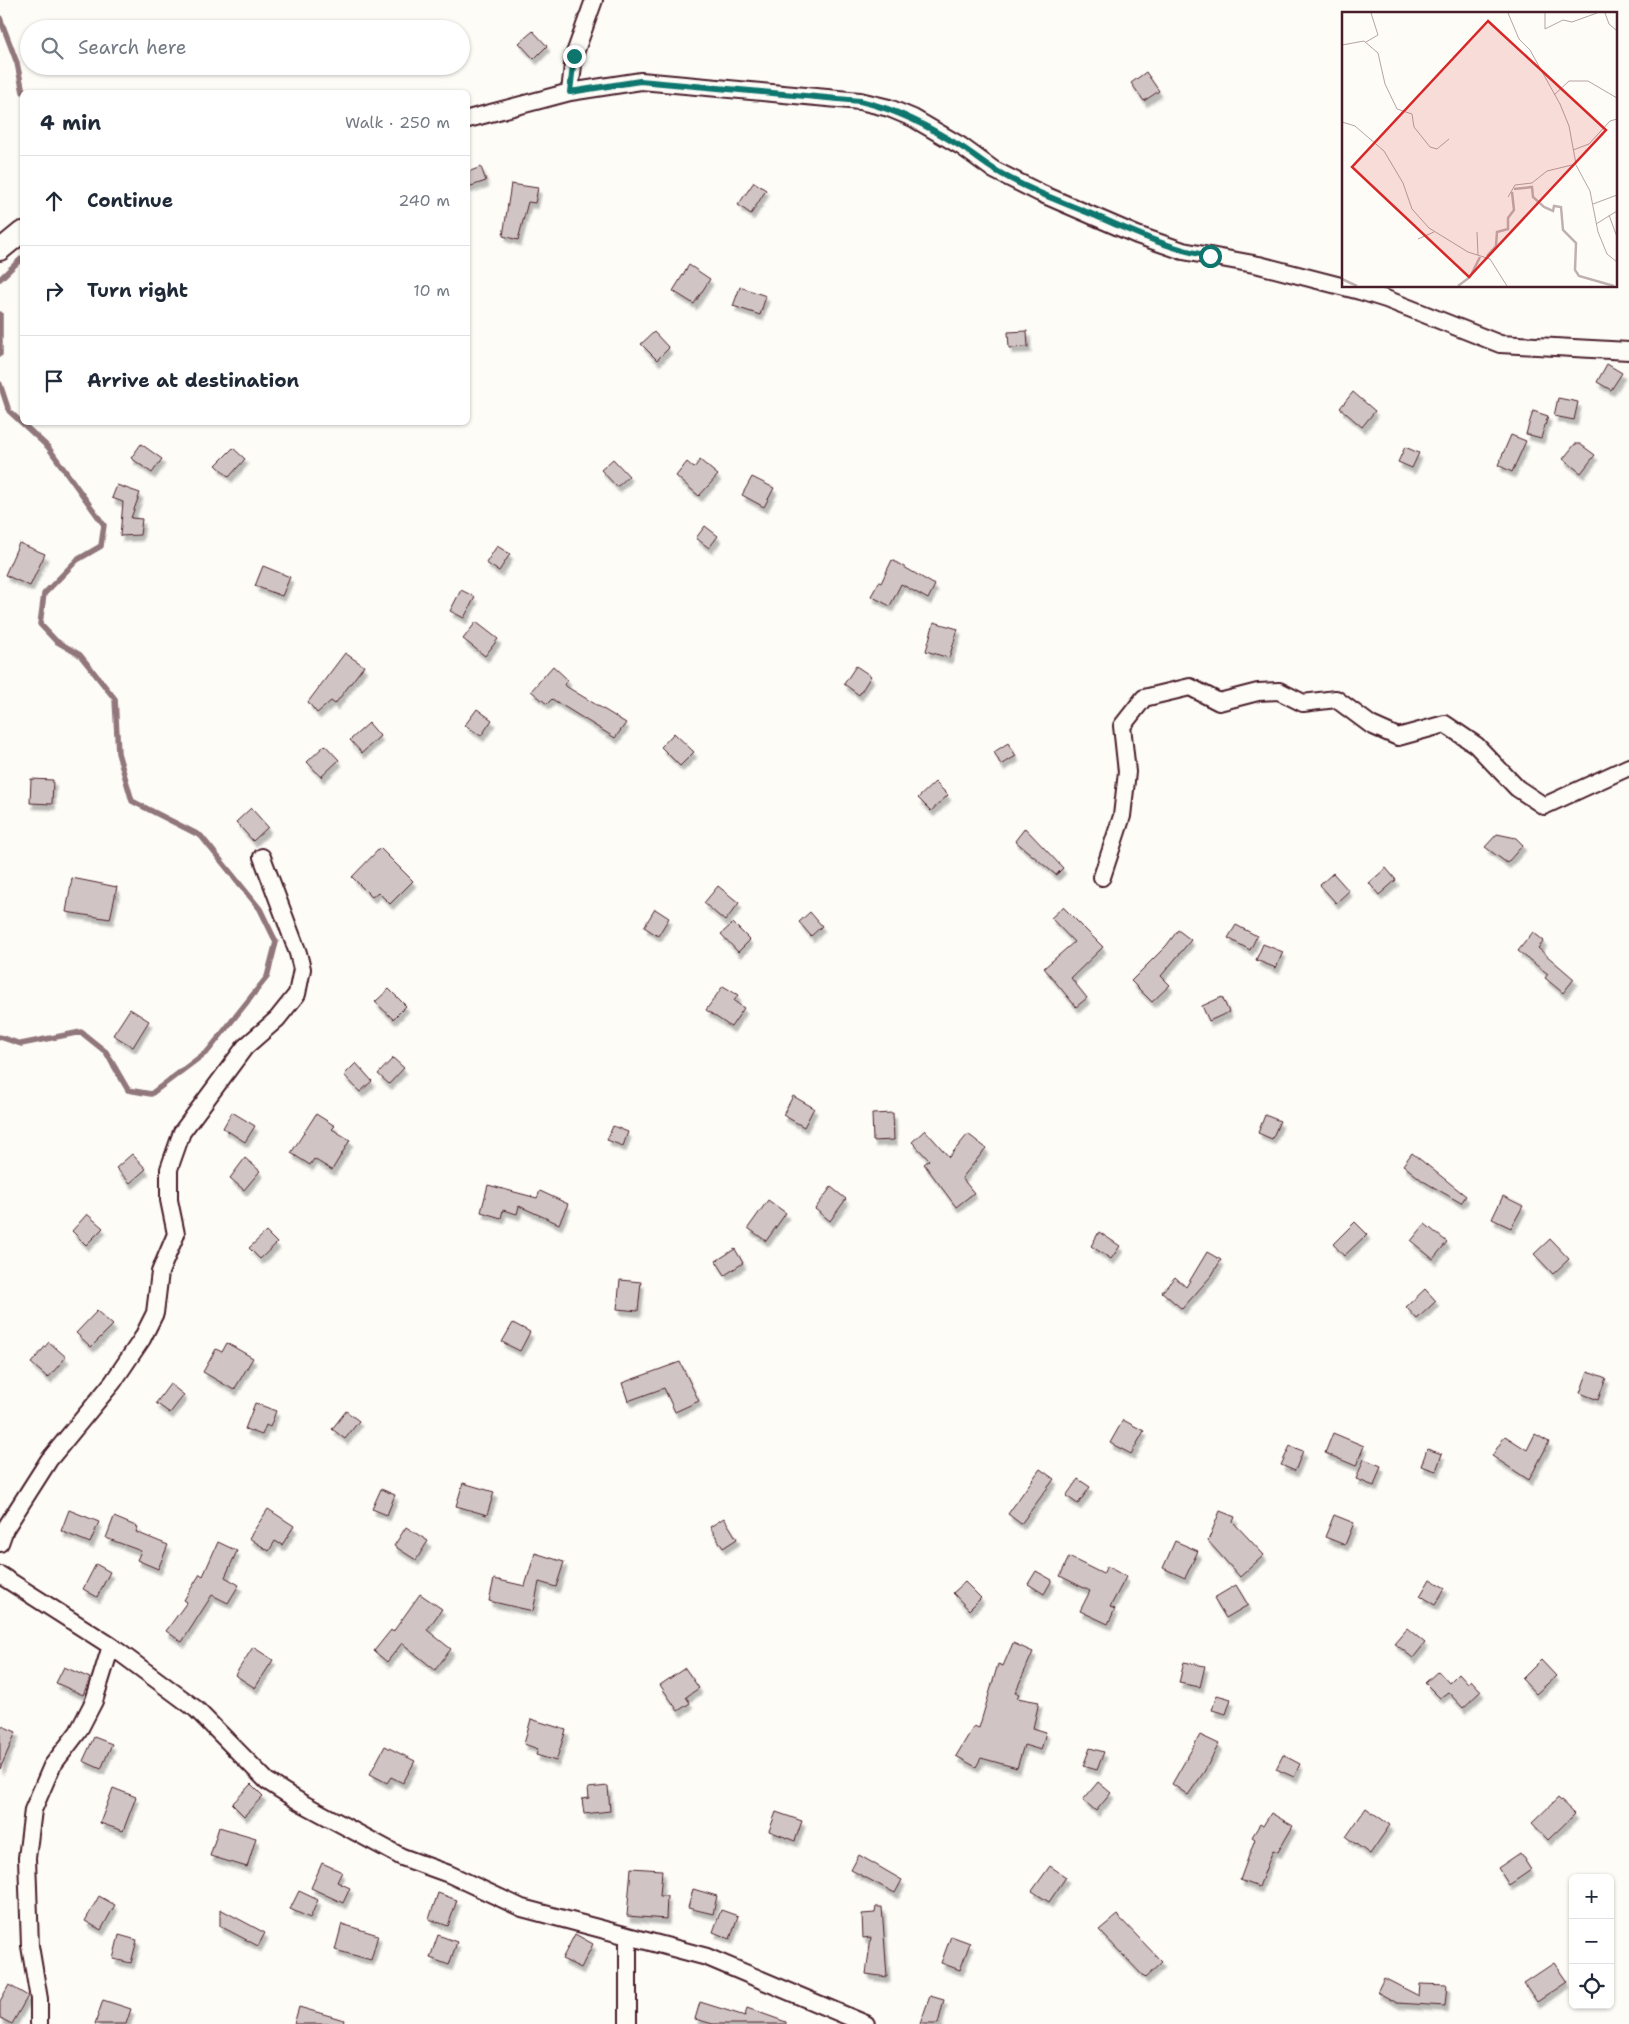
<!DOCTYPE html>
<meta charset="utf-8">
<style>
:root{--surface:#fff;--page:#f6f6f7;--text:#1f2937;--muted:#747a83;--line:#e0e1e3}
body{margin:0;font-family:"Shantell Sans",sans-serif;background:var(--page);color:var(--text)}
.controls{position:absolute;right:15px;bottom:15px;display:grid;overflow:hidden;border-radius:8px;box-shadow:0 1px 4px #0004}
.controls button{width:45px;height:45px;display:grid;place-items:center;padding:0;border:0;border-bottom:1px solid var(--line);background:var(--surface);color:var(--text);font:25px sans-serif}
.stop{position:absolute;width:15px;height:15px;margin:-11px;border:4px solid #0f766e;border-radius:50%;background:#fff}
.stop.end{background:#0f766e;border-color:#fff;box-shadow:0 1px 5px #0008}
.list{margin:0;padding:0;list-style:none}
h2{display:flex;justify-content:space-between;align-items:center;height:65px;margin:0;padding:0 20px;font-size:21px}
h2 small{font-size:16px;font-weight:400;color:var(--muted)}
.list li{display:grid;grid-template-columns:32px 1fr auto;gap:15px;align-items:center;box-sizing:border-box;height:90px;padding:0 20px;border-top:1px solid var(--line)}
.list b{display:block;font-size:19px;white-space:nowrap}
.list em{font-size:16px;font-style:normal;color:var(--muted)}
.icon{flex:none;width:28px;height:28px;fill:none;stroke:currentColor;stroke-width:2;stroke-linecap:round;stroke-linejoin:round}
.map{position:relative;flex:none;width:1629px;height:2024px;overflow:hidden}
.search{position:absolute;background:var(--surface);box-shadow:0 1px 4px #0004;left:20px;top:20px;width:450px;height:55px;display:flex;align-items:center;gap:12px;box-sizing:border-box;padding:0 18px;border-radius:28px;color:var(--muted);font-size:19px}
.panel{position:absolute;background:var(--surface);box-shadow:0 1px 4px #0004;left:20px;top:90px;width:450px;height:335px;border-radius:8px}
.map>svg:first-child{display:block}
</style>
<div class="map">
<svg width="1629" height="2024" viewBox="0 0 1629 2024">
<defs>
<filter id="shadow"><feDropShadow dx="3" dy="5.5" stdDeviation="1" flood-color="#0004"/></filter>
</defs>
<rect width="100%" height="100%" fill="#fdfcf7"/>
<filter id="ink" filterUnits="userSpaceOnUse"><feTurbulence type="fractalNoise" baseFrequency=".02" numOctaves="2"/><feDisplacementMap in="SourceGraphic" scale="10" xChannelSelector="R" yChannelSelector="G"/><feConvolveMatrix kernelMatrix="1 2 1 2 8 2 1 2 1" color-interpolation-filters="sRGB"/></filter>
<g filter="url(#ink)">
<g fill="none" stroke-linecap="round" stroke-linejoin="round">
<path stroke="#91777b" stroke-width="5.5" d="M0,18L17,63L23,92
M0,279L22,258
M0,314V354
M0,384L9,411L48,447L104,525L101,546L77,560L44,594L40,624L56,641L80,655L115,699L118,753L132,801L201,836L260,909L276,942L267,977L208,1051L151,1094L128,1090L106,1052L81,1032L21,1044L0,1037"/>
</g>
<path fill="#d0c5c4" stroke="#4a1f2b" filter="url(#shadow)" d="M533,31L547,46L534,59L519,43Z
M1146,72L1159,91L1144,101L1131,83Z
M481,167L486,181L468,187V172Z
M754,182L766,190L751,214L738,205Z
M511,184L538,188L535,203L528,202L518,240L503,236Z
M689,265L710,279L694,304L673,291Z
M740,287L766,296L760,315L733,306Z
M1027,331L1028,347L1009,348L1008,332Z
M654,332L669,348L657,360L641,344Z
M1607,364L1622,373L1611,390L1597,382Z
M1353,392L1375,411L1362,427L1340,408Z
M1558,398L1578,402L1574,420L1554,416Z
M1533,411L1548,416L1541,438L1526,434Z
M1511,435L1526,441L1512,472L1498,465Z
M141,444L162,459L152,473L131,458Z
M1575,444H1580L1595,455L1581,473L1563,459Z
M1405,447L1419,453L1412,468L1398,462Z
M233,448L245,459L229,477L216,465Z
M613,459L629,476L617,487L601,470Z
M700,460L718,475L699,496L676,476L687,462L694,468Z
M752,477L774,488L764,507L742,495Z
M117,485L140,493L131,518L142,519L140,535L120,536L123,502L112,498Z
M705,526L718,536L709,548L696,538Z
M19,543L45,554L30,586L5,575Z
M497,546L510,554L499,571L486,563Z
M892,560L935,585L928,599L901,584L890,606L871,596L879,582L881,583Z
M263,566L290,577L282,596L255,586Z
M461,590L475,597L464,618L450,611Z
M476,622L498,639L485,656L463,639Z
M934,622L958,629L949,658L926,651Z
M345,653L364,666L335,704L331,701L317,713L308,702Z
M553,666L568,680L564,685L626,723L615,738L552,699L547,704L531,691Z
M856,666L871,676L859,695L844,684Z
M477,709L492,720L481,736L465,725Z
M369,723L380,736L362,753L350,740Z
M674,733L694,752L680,766L661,747Z
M1008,743L1016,756L1001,765L994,752Z
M325,745L339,760L321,777L307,762Z
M31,779L53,780L52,804L30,803Z
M935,782L948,795L931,811L918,798Z
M251,808L268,827L253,841L236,822Z
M1025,828L1063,868L1056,875L1015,841Z
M1497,834L1516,838L1523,845L1507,863L1485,847Z
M380,848L413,881L390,904L378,892L372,897L352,877Z
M1386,868L1396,880L1379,895L1369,883Z
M1333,873L1349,891L1336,903L1320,885Z
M72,878L117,887L110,919L66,912Z
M718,886L739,903L725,921L704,903Z
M1063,907L1103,947L1071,978L1087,998L1076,1007L1044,968L1074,942L1051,918Z
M655,909L669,918L658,936L644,927Z
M810,912L822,926L811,936L799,922Z
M733,923L750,940L738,952L721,934Z
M1236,925L1257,936L1250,950L1228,938Z
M1178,930L1191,940L1161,976L1170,985L1152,1002L1131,981L1166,946Z
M1533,932L1544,941L1538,948L1574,979L1563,993L1545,978L1548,974L1518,951Z
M1263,944L1283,952L1276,968L1256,960Z
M723,986L738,995L734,1001L744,1008L731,1027L706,1010Z
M389,989L406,1006L393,1019L375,1002Z
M1222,997L1229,1012L1209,1021L1202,1006Z
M130,1009L149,1021L133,1047L113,1035Z
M393,1058L404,1068L389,1084L378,1074Z
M356,1063L372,1081L360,1092L344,1075Z
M793,1096L814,1108L804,1127L783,1115Z
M232,1112L255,1126L245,1142L223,1128Z
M893,1113L894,1140L873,1141L872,1114Z
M316,1114L335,1126L332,1129L350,1140L332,1170L314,1159L310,1165L291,1153Z
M1265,1115L1280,1121L1272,1139L1258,1133Z
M613,1126L628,1132L623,1146L607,1140Z
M925,1130L949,1157L968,1134L986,1148L962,1178L974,1193L956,1207L924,1164L929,1160L912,1142Z
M1412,1153L1466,1196L1461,1203L1423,1181L1403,1165Z
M132,1154L146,1169L130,1183L116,1168Z
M245,1158L260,1171L244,1190L230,1178Z
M488,1185L537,1198L540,1191L568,1204L559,1224L519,1206L517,1214L503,1210L501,1218L481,1212Z
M831,1187L846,1199L830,1221L815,1209Z
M1503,1196L1523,1206L1511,1228L1492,1219Z
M768,1200L786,1213L766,1241L748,1228Z
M87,1214L103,1228L86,1245L72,1231Z
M1355,1222L1367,1234L1344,1256L1333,1244Z
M1425,1224L1447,1242L1433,1259L1411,1241Z
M266,1232L277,1243L260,1259L249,1248Z
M1099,1232L1120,1246L1111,1259L1091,1246Z
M1550,1239L1569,1259L1553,1274L1534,1254Z
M735,1249L743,1263L725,1275L716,1261Z
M1207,1252L1221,1260L1212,1275L1182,1309L1162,1292L1175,1277L1186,1287Z
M620,1280L641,1282L638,1311L617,1309Z
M1425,1289L1436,1301L1417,1319L1406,1307Z
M97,1311L113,1325L91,1347L76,1333Z
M513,1323L530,1332L520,1351L502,1342Z
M49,1342L66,1357L48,1378L31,1363Z
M227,1343L253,1358L234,1390L203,1372L216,1349L222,1352Z
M680,1362L699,1401L675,1412L664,1388L628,1401L622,1383Z
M1588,1371L1606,1378L1598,1400L1580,1393Z
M170,1384L184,1395L170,1413L156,1403Z
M255,1403L276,1411L270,1427L266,1425L262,1435L245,1429Z
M346,1411L359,1421L345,1439L332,1429Z
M1123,1420L1144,1431L1131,1454L1110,1443Z
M1333,1433L1364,1446L1356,1466L1325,1453Z
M1535,1434L1549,1442L1529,1480L1492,1456L1505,1436L1527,1450Z
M1290,1446L1303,1451L1295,1471L1281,1465Z
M1427,1449L1442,1454L1436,1471L1421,1466Z
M1364,1459L1381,1466L1374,1486L1356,1479Z
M1040,1469L1054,1479L1021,1524L1008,1514Z
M1078,1479L1090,1487L1078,1504L1066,1496Z
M463,1483L494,1492L487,1515L456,1506Z
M381,1489L395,1495L387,1515L372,1509Z
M268,1509L294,1526L282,1545L275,1541L269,1551L249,1538Z
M69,1510L99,1522L90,1543L61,1531Z
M1220,1511L1235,1517L1233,1522L1264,1555L1240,1577L1208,1541Z
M1334,1515L1354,1523L1345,1545L1325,1537Z
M114,1517L138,1527L136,1532L168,1545L158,1569L137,1560L141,1551L106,1538Z
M724,1518L737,1539L723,1548L710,1527Z
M406,1527L428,1541L416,1560L394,1546Z
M1175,1541L1198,1551L1185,1578L1163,1568Z
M218,1542L237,1551L225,1577L239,1585L228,1603L212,1595L182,1642L166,1631L187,1602L184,1600L200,1574L203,1576Z
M535,1553L564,1562L556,1587L539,1582L533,1611L489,1601L494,1579L525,1586Z
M1069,1557L1103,1574L1107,1566L1126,1577L1110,1607L1115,1609L1108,1624L1080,1611L1090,1591L1060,1576Z
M96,1564L110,1572L97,1597L83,1589Z
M1036,1571L1052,1580L1044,1594L1028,1584Z
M1430,1579L1445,1588L1435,1605L1420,1596Z
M965,1582L981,1598L969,1610L953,1593Z
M1236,1585L1248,1605L1226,1618L1214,1598Z
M420,1594L442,1609L427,1630L451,1649L435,1670L402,1643L387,1662L374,1651L391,1630L393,1632Z
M1407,1628L1425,1643L1413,1658L1394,1643Z
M1013,1643L1033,1652L1015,1693L1019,1694L1017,1698L1039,1702L1033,1728L1046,1732L1041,1750L1024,1745L1017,1768L981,1758L976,1767L956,1756L974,1726L979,1728L998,1664L1003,1666Z
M253,1647L273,1660L255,1688L235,1675Z
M1541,1660L1556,1676L1536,1694L1522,1679Z
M1184,1662L1205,1666L1200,1687L1179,1683Z
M64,1667L90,1678L83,1695L56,1683Z
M685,1668L699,1688L686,1697L690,1703L678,1711L660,1685Z
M1438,1671L1449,1683L1459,1673L1468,1683L1471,1680L1481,1691L1463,1708L1448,1692L1440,1698L1425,1683Z
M1217,1695L1231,1699L1226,1714L1212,1710Z
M531,1719L566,1730L556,1761L536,1755L538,1749L524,1744Z
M0,1725L16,1732L0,1769Z
M1200,1735L1219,1744L1204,1772L1188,1795L1172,1784Z
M94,1737L112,1744L101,1769L83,1761Z
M385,1746L415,1761L403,1783L391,1777L387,1783L370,1774Z
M1090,1748L1104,1752L1097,1770L1083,1766Z
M1283,1755L1300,1764L1294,1777L1276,1769Z
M1098,1782L1111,1793L1096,1811L1083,1800Z
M251,1784L263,1796L244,1816L232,1804Z
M608,1786L610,1811L584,1814L582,1799L589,1798L588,1788Z
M113,1788L136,1797L123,1831L100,1823Z
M1558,1798L1575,1814L1548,1840L1532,1823Z
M1366,1808L1390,1825L1370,1854L1346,1837Z
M776,1812L802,1821L795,1841L769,1831Z
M1271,1813L1293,1826L1278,1852L1273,1850L1259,1887L1240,1880L1255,1839L1252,1837L1260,1824L1263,1826Z
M219,1827L256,1838L247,1867L210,1856Z
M1520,1853L1531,1870L1509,1885L1498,1868Z
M859,1855L902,1880L895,1893L851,1870Z
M322,1863L342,1872L337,1882L350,1888L343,1903L311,1888Z
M1050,1866L1066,1877L1049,1902L1032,1891Z
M631,1868L662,1870L660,1896H667L666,1919L627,1916Z
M693,1889L717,1896L713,1914L688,1908Z
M299,1891L318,1900L310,1918L290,1909Z
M438,1893L457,1900L448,1926L429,1919Z
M99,1896L115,1905L101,1930L85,1921Z
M876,1907H882L887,1977L866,1974L871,1937L863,1938L862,1914L875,1913Z
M220,1909L265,1933L258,1946L220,1926Z
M721,1910L738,1916L730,1939L713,1932Z
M1117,1915L1162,1962L1145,1978L1099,1930Z
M342,1924L378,1935L371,1960L335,1950Z
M575,1934L593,1944L581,1968L562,1959Z
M119,1935L137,1940L131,1963L113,1959Z
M438,1935L457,1942L449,1965L430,1958Z
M951,1936L970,1943L960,1970L941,1963Z
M1554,1963L1567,1982L1537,2002L1524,1983Z
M1384,1978L1419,1996L1420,1984L1447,1985L1445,2006L1397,2003L1377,1992Z
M9,1985L28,1996L12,2024L0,2018V2001Z
M930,1996L944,2000L938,2024H920Z
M103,2000L131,2009L126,2024H95Z
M700,2002L745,2016L747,2008L786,2022V2024H713L695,2019Z
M299,2007L344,2020L343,2024H294Z"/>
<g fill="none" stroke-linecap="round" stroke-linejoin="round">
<g stroke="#4a1f2b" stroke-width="20">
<path id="minor" d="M570,92L574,56L594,0
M468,119L570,92L641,81L860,101L889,108L913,118L961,146L994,170L1040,193L1137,235L1183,251L1259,265L1360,291L1386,299L1500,344L1629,351
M1102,877L1122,816L1127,772L1122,726L1144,698L1190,687L1219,702L1258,692L1279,691L1303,703L1336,699L1371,725L1398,737L1445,724L1476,745L1517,788L1544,806L1629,767
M0,1543L5,1529L49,1460L113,1382L142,1339L155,1313L160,1272L176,1234L169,1200V1169L182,1132L245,1047L277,1019L297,994L302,969L298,953L262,857
M0,1575L111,1646L196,1709L267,1781L300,1802L402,1857L449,1874L522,1908L707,1957L866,2024
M39,2024V1999L30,1946L27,1858L33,1810L52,1766L78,1732L94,1701L111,1646
M628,2024V1936"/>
</g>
<g stroke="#4a1f2b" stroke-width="24">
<path id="tertiary" d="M0,250L22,232"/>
</g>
<use href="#minor" stroke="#fdfcf7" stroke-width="16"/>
<use href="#tertiary" stroke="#fdfcf7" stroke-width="20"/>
</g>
</g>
<g fill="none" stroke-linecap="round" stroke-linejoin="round" filter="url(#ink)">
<path stroke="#0f766e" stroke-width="6" d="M574,56L570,92L640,81L860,101C899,110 927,126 960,146C972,153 983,163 995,170C1026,189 1062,202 1096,216C1134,232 1169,249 1210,256"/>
</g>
<g transform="translate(1342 12)">
<rect width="275" height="275" fill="#fdfcf7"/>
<path fill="none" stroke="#c0b1b1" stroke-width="2.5" d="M172,177L190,175L191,185L202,195L211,199L212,194L219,195L221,218L234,231L233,258L237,264L272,274M145,244L154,234L155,220L166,217V206L172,198L170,180M0,267L15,274M116,274L128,265L138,245"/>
<path fill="none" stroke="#b5a4a5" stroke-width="1" d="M166,1L177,27L188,38L218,92L227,114L234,152L205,159L190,171L173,173L166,185M263,1L267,12L275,19M203,17L221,8L230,10L255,1M203,17V1M24,30L36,23L29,1M0,33L22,29L36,41L43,72L55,97L70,102L72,115L88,135L95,137L107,127M212,83L227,69H246L275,86M0,110L13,114L42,139L61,171L70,197L87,216L126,240L148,247L165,274M231,138L247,132L268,109L275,107M234,153L248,179L256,220L265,242L275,250M251,192L275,183M267,203L275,225M254,212L275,199M135,220L136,243M76,227L92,220"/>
<path fill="#d62828" fill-opacity="0.15" stroke="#d62828" stroke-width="2.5" d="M146,9L264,118L127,265L10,155Z"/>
<rect width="275" height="275" fill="none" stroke="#4a1f2b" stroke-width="2.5"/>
</g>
</svg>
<div class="controls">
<button>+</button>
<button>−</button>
<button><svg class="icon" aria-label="locate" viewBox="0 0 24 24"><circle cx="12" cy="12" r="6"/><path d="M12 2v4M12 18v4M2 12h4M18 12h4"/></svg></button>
</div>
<div class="stop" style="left:1210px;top:256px"></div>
<div class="stop end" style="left:574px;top:56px"></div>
<div class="search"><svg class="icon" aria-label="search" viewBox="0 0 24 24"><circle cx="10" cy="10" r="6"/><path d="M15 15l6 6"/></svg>Search here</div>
<section class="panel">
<h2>4 min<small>Walk · 250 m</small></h2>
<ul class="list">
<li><svg class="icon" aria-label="ahead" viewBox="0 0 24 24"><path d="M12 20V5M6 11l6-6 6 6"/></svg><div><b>Continue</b></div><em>240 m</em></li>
<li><svg class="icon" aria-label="right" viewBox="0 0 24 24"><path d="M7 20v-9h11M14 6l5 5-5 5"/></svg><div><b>Turn right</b></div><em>10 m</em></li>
<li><svg class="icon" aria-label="arrive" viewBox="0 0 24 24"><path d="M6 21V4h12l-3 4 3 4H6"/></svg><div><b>Arrive at destination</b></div></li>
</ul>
</section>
</div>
